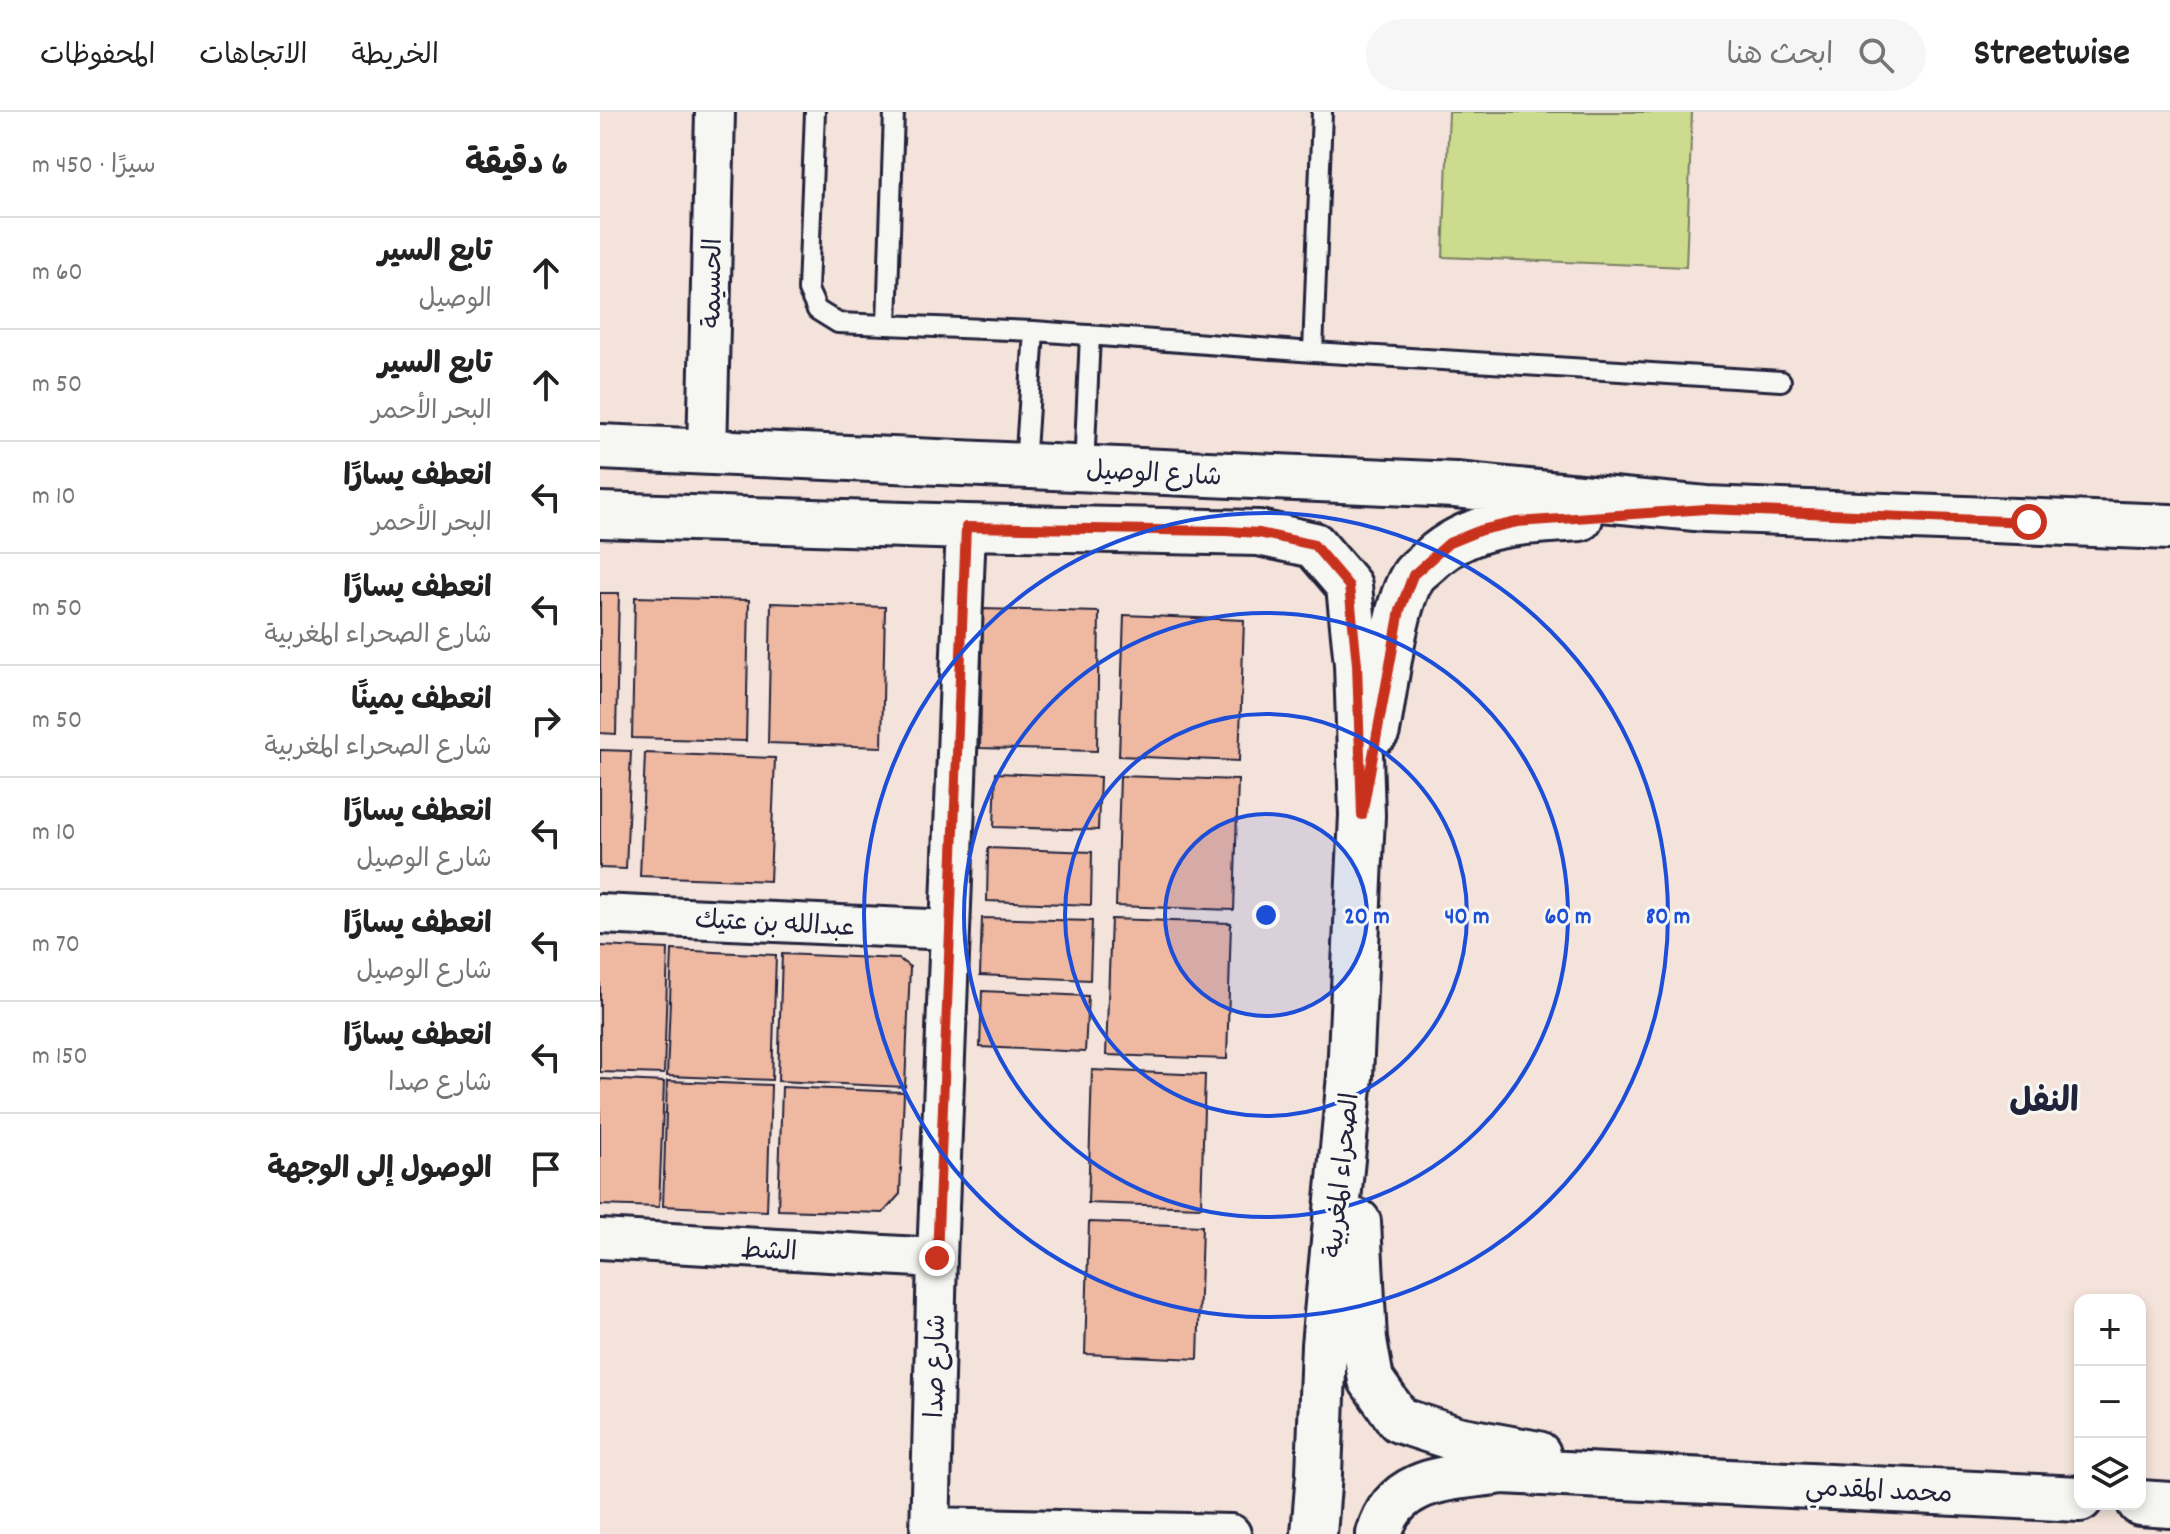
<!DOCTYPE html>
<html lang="ar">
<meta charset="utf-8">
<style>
:root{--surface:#fff;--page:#f6f6f6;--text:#222;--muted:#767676;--line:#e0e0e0}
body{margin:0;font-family:Dekko,"Playpen Sans Arabic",sans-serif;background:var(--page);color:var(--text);direction:rtl}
.controls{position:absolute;right:24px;bottom:24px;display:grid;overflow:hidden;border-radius:16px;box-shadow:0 4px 12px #0003}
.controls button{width:72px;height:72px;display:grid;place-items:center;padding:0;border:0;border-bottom:2px solid var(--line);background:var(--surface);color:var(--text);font:40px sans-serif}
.stop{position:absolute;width:24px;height:24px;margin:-18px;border:6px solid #c8321e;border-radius:50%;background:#fff}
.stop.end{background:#c8321e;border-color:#fff;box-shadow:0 2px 8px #0008}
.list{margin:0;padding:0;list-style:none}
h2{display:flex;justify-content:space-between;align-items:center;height:104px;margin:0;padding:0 32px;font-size:34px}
h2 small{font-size:26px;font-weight:400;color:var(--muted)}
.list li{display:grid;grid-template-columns:52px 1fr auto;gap:24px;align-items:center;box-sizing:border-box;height:112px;padding:0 32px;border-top:2px solid var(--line)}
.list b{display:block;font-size:30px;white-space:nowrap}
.list p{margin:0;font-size:26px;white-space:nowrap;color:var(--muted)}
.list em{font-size:26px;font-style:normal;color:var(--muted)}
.icon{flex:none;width:44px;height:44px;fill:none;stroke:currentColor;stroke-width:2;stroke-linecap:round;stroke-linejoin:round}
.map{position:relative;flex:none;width:1570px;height:1422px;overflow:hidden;direction:ltr}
header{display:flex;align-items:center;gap:48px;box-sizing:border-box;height:112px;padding:0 40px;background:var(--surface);border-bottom:2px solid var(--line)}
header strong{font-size:38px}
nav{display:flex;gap:44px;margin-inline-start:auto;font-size:28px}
.search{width:560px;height:72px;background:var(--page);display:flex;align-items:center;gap:20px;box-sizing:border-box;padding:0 28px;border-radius:44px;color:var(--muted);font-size:30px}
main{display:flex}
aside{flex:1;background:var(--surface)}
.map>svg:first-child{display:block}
</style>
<header>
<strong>Streetwise</strong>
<div class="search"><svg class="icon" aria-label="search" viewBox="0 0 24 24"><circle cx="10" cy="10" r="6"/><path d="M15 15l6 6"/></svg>ابحث هنا</div>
<nav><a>الخريطة</a><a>الاتجاهات</a><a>المحفوظات</a></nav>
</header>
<main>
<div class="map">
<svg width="1570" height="1422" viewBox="0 0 1570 1422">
<rect width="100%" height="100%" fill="#f4e3da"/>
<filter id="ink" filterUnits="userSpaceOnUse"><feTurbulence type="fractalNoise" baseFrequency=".0125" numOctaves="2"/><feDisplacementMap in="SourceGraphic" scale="16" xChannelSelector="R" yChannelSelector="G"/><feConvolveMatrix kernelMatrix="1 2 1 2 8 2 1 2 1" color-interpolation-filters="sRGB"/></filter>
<g filter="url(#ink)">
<path fill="#cddb8e" stroke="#787e64" stroke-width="2" d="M849,0H1092L1086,155L843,145Z"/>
<path fill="#eeb8a1" stroke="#22223b" stroke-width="2" d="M0,481H19L16,622L0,621Z
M35,485L149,488L146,629L32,626Z
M171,491L285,495L282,635L168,631Z
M383,497L499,500L497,639L380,636Z
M524,503L644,508L639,649L519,644Z
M0,638L31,639L26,757L0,756Z
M45,641L175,646L170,769L40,764Z
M396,661L500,665L498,718L394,715Z
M520,664L638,668L634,798L516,794Z
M388,736L492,740L491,793L387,789Z
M382,806L492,809L490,868L380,863Z
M511,807L631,811L627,947L506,943Z
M0,834L68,837L64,962L0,960Z
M72,838L176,843L172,968L67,964Z
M182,842L299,847L310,855L305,975L178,969Z
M382,879L488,884L485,940L380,935Z
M492,958L605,963L601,1095L488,1091Z
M0,967L64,970L59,1095L0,1093Z
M67,969L171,973L167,1099L63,1094Z
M182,975L304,980L300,1082L283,1101L178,1098Z
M489,1110L602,1114L598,1247L485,1242Z"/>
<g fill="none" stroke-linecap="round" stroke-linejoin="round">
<g stroke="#22223b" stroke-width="24">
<path id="service" d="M215,0L208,178L217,198L238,211L434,219L713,240L1181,269
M287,212L294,0
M713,240L722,0
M425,354L434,219
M484,357L490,223"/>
</g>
<g stroke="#22223b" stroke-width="44">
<path id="minor" d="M107,341L115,0
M0,802L350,818
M0,1127L337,1146
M330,1415L631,1422
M330,1422L337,1146L366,415"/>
</g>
<g stroke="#22223b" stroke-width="50">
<path id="tertiary" d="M0,335L855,373L1106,397L1570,415
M0,403L366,415L659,421L714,433L749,474L757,552L762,703L750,964L724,1233L719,1362L714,1422
M777,619C785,580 793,495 813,464C817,458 825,453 831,447C874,408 925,410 980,406
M758,1110L764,1228L771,1268L799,1308L857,1327L938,1342
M1540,1391L1570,1393
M779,1422C795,1363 852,1367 902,1359L1480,1387"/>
</g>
<use href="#service" stroke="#f6f6f2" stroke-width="18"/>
<use href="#minor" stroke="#f6f6f2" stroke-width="38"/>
<use href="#tertiary" stroke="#f6f6f2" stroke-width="44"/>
</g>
</g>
<g fill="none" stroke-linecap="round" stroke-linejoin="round" filter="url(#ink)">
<path stroke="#c8321e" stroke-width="10" d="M337,1146L366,415L626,419L659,421L714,433L749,474L757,552L762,703L800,498L813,463L849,431L881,418L917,410L1106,397L1429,410"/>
</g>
<circle cx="666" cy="803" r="101" fill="#1d4ed8" fill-opacity=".12"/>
<g fill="none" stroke="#1d4ed8" stroke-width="4">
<circle cx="666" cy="803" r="101"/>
<circle cx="666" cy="803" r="201"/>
<circle cx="666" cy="803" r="302"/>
<circle cx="666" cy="803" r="402"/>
</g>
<g text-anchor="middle" stroke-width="6" stroke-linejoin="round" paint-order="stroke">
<g font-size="26" fill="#22223b" stroke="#f6f6f2">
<text transform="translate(111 171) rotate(-89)" y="9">الحسيمة</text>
<text transform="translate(554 360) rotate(3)" y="9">شارع الوصيل</text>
<text transform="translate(175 810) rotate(3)" y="9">عبدالله بن عتيك</text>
<text transform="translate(740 1063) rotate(-84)" y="9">الصحراء المغربية</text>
<text transform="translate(169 1137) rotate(3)" y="9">الشط</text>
<text transform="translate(334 1254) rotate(-89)" y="9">شارع صدا</text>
<text transform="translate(1279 1377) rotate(3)" y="9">محمد المقدمي</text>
</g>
<g font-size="34" font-weight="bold" fill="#22223b" stroke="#f6f6f2">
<text x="1444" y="999">النفل</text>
</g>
</g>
<circle cx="666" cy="803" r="12" fill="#1d4ed8" stroke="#f6f6f2" stroke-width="4"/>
<g font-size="24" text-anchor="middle" font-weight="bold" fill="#1d4ed8" stroke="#f6f6f2" stroke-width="6" stroke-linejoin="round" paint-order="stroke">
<text x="767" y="811">20 m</text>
<text x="867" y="811">40 m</text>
<text x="968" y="811">60 m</text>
<text x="1068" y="811">80 m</text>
</g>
</svg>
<div class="controls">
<button>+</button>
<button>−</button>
<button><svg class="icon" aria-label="layers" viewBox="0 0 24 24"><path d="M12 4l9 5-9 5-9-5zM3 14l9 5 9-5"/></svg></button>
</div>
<div class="stop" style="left:1429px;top:410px"></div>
<div class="stop end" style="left:337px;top:1146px"></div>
</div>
<aside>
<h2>6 دقيقة<small>سيرًا · 450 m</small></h2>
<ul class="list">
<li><svg class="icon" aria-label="ahead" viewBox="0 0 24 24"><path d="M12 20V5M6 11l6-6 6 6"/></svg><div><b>تابع السير</b><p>الوصيل</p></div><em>60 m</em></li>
<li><svg class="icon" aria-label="ahead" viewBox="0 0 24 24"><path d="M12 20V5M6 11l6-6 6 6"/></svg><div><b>تابع السير</b><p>البحر الأحمر</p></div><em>50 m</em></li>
<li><svg class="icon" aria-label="left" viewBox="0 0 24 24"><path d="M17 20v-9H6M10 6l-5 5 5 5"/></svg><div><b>انعطف يسارًا</b><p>البحر الأحمر</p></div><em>10 m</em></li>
<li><svg class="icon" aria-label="left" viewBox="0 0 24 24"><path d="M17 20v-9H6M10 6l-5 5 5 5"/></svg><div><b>انعطف يسارًا</b><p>شارع الصحراء المغربية</p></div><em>50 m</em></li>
<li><svg class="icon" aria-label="right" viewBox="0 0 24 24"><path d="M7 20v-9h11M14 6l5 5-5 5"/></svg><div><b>انعطف يمينًا</b><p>شارع الصحراء المغربية</p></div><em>50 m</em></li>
<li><svg class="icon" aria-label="left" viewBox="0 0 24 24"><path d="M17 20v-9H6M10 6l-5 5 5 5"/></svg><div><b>انعطف يسارًا</b><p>شارع الوصيل</p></div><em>10 m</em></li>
<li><svg class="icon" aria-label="left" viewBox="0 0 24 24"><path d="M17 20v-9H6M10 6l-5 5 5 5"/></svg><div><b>انعطف يسارًا</b><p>شارع الوصيل</p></div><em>70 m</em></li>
<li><svg class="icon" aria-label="left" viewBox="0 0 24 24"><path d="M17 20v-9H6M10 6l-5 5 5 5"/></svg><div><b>انعطف يسارًا</b><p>شارع صدا</p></div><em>150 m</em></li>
<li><svg class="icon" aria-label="arrive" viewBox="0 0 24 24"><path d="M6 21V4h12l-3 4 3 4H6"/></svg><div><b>الوصول إلى الوجهة</b></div></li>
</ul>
</aside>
</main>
